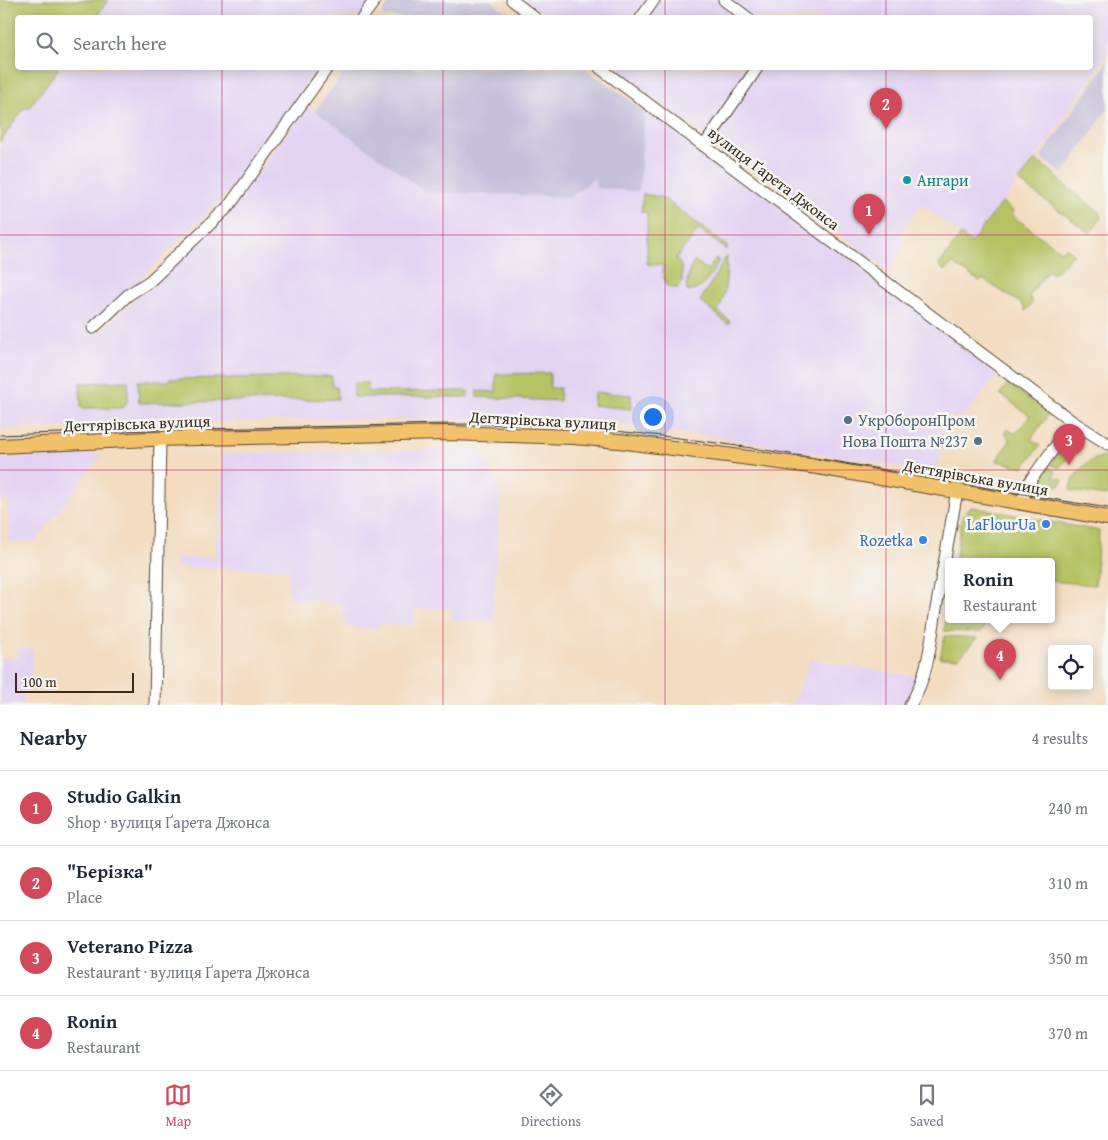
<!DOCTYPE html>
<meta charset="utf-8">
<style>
:root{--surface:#fff;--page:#f2f2f3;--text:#1f2937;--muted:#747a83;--line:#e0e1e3;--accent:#d1495b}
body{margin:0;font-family:"Gentium Book Plus",serif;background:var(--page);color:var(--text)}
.controls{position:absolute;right:15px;bottom:15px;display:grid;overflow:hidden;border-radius:5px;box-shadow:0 2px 12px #0003}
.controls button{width:45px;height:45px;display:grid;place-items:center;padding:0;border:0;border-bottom:1px solid var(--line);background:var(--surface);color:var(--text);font:25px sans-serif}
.scale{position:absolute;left:15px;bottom:12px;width:119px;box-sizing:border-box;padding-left:5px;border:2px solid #3b2a1e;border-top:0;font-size:14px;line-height:18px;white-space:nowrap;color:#3b2a1e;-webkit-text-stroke:4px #f6f6f2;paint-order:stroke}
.you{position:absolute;left:652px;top:416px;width:18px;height:18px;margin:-12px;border:4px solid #fff;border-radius:50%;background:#1a73e8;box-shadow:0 0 0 8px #1a73e833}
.badge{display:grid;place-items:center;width:32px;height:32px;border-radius:50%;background:var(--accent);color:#fff;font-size:16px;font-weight:700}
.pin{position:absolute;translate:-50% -41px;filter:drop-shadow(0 1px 2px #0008)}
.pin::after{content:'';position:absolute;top:26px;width:18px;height:15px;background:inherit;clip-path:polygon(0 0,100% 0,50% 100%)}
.popup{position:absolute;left:945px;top:558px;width:110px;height:65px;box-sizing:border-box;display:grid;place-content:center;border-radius:5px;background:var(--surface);filter:drop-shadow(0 1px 4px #0005);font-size:16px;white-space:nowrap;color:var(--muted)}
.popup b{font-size:19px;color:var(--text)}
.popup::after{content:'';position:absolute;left:50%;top:100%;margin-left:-10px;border:10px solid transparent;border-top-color:var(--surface)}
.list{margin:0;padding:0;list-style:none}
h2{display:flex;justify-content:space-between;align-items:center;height:65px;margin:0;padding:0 20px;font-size:21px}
h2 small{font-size:16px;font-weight:400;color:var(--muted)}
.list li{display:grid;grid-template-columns:32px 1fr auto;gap:15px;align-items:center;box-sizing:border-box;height:75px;padding:0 20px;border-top:1px solid var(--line)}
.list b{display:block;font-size:19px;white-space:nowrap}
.list p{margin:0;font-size:16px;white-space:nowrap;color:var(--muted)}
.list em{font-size:16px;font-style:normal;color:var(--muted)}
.icon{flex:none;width:28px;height:28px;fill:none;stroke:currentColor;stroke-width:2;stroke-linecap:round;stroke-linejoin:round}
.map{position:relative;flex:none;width:1108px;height:705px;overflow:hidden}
.search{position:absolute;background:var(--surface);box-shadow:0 2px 12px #0003;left:15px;right:15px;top:15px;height:55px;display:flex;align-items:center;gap:12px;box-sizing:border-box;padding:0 18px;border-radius:5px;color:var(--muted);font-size:19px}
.sheet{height:365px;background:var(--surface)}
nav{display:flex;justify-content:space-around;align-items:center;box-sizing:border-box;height:70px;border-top:1px solid var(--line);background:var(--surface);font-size:14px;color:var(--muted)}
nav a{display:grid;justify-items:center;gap:2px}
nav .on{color:var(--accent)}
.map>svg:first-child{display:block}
</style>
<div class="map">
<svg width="1108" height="705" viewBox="0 0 1108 705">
<rect width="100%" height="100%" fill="#f6f6f2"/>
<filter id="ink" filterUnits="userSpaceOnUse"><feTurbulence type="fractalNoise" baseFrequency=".02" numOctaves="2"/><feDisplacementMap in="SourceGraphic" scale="10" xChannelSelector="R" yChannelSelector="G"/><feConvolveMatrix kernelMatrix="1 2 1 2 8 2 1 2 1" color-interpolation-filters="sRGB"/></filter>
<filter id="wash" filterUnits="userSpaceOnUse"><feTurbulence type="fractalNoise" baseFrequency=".0096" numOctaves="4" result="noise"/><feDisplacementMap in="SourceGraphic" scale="20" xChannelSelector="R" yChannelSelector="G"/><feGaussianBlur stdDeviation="1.12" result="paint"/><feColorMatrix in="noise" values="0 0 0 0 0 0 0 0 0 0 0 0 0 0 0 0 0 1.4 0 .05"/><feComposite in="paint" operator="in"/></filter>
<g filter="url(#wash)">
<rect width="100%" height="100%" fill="#f3dcc0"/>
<path fill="#e3d3f2" d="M108,0H376L362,17L95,18Z
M525,0H1108V53L1039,155L971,243L921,204L899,236L906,242L888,271L716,138L712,142L613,68H1090V18H548Z
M59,68H324L225,196L91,326L92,333L101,331L231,209L307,105L426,192L570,197L596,178L595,187L639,191L645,111L650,108L1001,371L962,418L946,415L936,472L756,443L626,425L584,421L505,419H341L134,424L0,429V142L25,107L28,109Z
M479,449L500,489L493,620L452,621L450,608H415L413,624H380L373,629L347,627L342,604H332L327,600H288L289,569L176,567V557H215V542L220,536L223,454Z
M102,454L36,541L9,543L7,501L1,500V457Z
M18,648H33L30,690H24L23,705H0V658L17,659Z
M810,659L913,676L917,677L915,690L904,705H792Z"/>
<path fill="#c6c0da" d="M392,0H490L514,17H383V12Z
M1108,61V109L1063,174L1040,158Z
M348,68H584L645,111L639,191L595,188V178L570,197L426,192L315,111Z"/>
<path fill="#b6c365" stroke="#787642" d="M0,0H108L96,17L18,18V68H59L28,109L25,107L0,142Z
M1035,160L1051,171L1063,184L1099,212L1101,218L1090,233L1020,182L1019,181Z
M643,194L660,197L666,200L727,246V250L699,230L676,258L682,268V283L677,288H670L666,285L663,272V265L647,264V212H641Z
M1002,202L1013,211L1014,217L1060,251L1066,248L1074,254L1053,274L1048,270L1029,296L1033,302L1025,311L1022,304L984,280L979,281L953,264L944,271L939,265L961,235L971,243Z
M727,256C726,275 727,294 718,311L730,321L728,324L700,301C710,286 717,271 727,256Z
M716,258L719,261C712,272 702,295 687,290C686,280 689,269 695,261L708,270Z
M550,373V388H560V401L477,397V391L496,392V374Z
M332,376V386L337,387L338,399L139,403L138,381H168L169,379Z
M128,381V400L123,408H81L80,383Z
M354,383H368V392L468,391V397H354Z
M1008,383L1049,414L1031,439L1040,445L1024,467L996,461L1010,441L1005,432L1008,429L1015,434L1030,416L1000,394Z
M594,392L631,395V409L593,405Z
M1073,441L1078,446L1059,468L1051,464L1061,449Z
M1103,457L1108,459V496L1071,491L1070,487C1075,472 1088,459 1103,457Z
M1048,466L1056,472L1053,477L1063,479L1060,486L1047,485L1042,480V478Z
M972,507L1099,531L1095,585L1051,581V561H955L962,518L967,510Z
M949,600V619H990L981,632L944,631Z
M945,636L977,638L959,658H940Z"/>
</g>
<g filter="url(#ink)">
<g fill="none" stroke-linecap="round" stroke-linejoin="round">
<g stroke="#574536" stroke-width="13">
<path id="minor" d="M512,0L535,18
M724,0L748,18
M362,18L375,0
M641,18L654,0
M600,68L1073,422L1108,444
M704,146L757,68
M93,328L128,295L150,281L229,206L327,68
M1021,503L1030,481L1073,422
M155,705L160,439
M910,705C928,677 931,641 936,609C943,570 950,531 957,491"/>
</g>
<g stroke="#574536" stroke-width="16">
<path id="major" d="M0,446L150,439L449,433L574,437L619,441L818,467L1108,518"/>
</g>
<use href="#minor" stroke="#fff" stroke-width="11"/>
<use href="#major" stroke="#f2c26a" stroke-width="14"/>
<path stroke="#3b2a1e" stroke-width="1" d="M0,435L150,430L449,424C493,424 537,425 581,428C759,442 933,481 1108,508"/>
</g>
</g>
<path fill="none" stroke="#c2185b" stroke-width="1" stroke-opacity="0.55" d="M222,0V18M443,0V18M665,0V18M886,0V18M222,68V705M443,68V705M665,68V705M886,68V705M0,235H1108M0,470H1108"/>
<circle fill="#0f9aa8" stroke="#f6f6f2" stroke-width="2" cx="907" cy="180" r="5"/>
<g fill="#5c6f8a" stroke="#f6f6f2" stroke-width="2">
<circle cx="848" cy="420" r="5"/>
<circle cx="978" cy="441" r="5"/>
</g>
<g fill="#3f7fe0" stroke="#f6f6f2" stroke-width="2">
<circle cx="1046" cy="524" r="5"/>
<circle cx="923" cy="540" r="5"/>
</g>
<g text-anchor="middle" stroke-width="5" stroke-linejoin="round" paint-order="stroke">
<g font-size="16" fill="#3b2a1e" stroke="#f6f6f2">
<text transform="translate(774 178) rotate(37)" y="6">вулиця Ґарета Джонса</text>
<text transform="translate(543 420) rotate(3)" y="6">Дегтярівська вулиця</text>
<text transform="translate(137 423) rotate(-2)" y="6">Дегтярівська вулиця</text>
<text transform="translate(976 477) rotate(10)" y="6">Дегтярівська вулиця</text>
</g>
<g font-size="16" fill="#0d838f" stroke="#f6f6f2" text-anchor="start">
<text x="917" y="186">Ангари</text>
</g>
<g font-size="16" fill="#4e5e75" stroke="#f6f6f2" text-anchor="start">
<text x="858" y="426">УкрОборонПром</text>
<text x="968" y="447" text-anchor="end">Нова Пошта №237</text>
</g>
<g font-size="16" fill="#366cbe" stroke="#f6f6f2" text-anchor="end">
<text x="1036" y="530">LaFlourUa</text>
<text x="913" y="546">Rozetka</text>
</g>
</g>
</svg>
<div class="controls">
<button><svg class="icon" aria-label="locate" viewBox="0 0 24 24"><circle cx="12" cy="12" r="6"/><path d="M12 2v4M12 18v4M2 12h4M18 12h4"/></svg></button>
</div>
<div class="scale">100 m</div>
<div class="you"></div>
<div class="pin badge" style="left:869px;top:235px">1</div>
<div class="pin badge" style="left:886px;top:129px">2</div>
<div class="pin badge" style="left:1069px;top:465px">3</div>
<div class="pin badge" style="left:1000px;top:680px">4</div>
<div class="popup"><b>Ronin</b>Restaurant</div>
<div class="search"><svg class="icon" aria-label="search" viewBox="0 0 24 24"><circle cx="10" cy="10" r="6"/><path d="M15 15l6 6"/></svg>Search here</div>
</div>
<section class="sheet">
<h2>Nearby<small>4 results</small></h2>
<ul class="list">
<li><span class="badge">1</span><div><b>Studio Galkin</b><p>Shop · вулиця Ґарета Джонса</p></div><em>240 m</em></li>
<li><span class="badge">2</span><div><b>&quot;Берізка&quot;</b><p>Place</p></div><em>310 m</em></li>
<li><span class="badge">3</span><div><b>Veterano Pizza</b><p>Restaurant · вулиця Ґарета Джонса</p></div><em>350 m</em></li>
<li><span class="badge">4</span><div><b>Ronin</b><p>Restaurant</p></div><em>370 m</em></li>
</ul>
</section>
<nav>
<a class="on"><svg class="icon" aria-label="map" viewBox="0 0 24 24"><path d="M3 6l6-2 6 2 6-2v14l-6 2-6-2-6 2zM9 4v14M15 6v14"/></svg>Map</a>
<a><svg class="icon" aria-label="directions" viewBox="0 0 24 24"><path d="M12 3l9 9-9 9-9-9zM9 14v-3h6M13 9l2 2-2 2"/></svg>Directions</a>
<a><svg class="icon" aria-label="saved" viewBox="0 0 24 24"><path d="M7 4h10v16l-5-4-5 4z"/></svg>Saved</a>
</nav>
